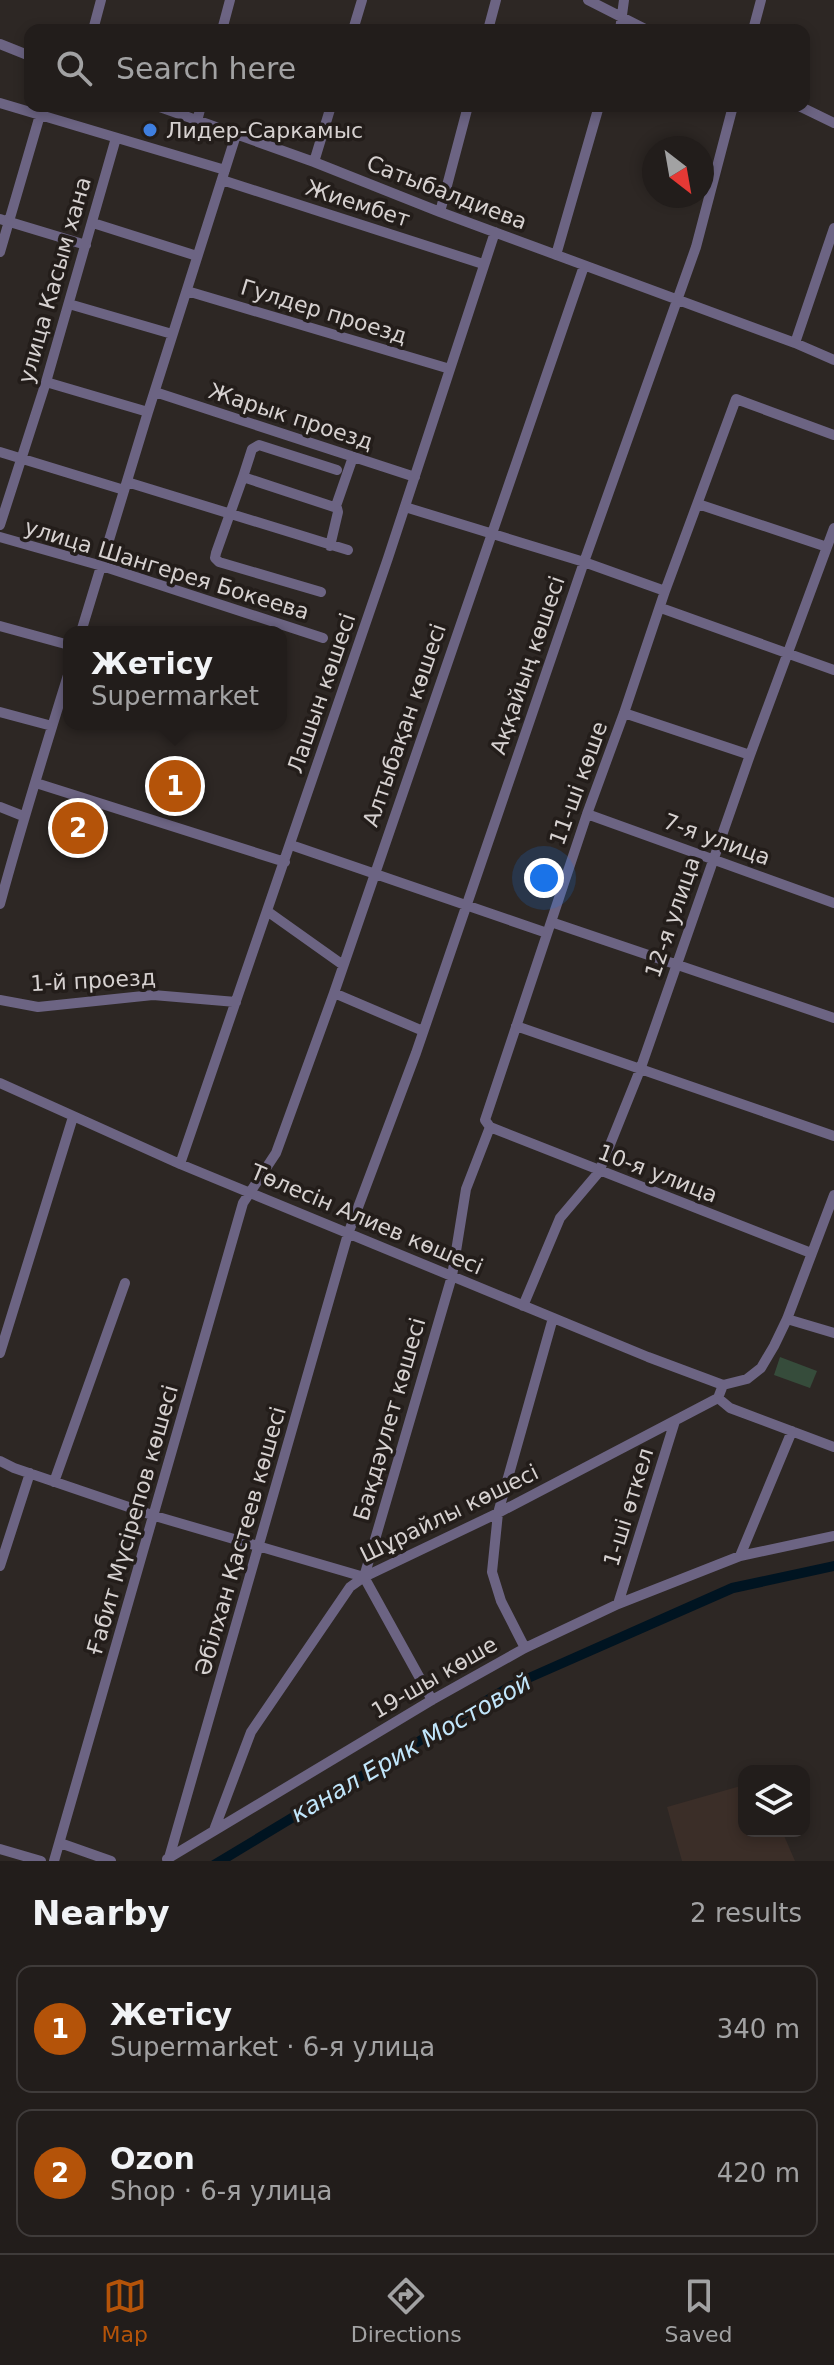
<!DOCTYPE html>
<meta charset="utf-8">
<style>
:root{--surface:#221d1b;--page:#2a2624;--text:#f1f3f6;--muted:#a2a2a3;--line:#3f3b3a;--accent:#b45309}
body{margin:0;font-family:"DejaVu Sans",sans-serif;background:var(--page);color:var(--text)}
.controls{position:absolute;right:24px;bottom:24px;display:grid;overflow:hidden;border-radius:16px;box-shadow:0 4px 12px #0003}
.controls button{width:72px;height:72px;display:grid;place-items:center;padding:0;border:0;border-bottom:2px solid var(--line);background:var(--surface);color:var(--text);font:40px sans-serif}
.compass{position:absolute;left:642px;top:136px;width:72px;height:72px;border-radius:50%;background:var(--surface);box-shadow:0 4px 12px #0003;rotate:149deg}
.you{position:absolute;left:544px;top:878px;width:28px;height:28px;margin:-20px;border:6px solid #fff;border-radius:50%;background:#1a73e8;box-shadow:0 0 0 12px #1a73e833}
.badge{display:grid;place-items:center;width:52px;height:52px;border-radius:50%;background:var(--accent);color:#fff;font-size:26px;font-weight:700}
.pin{position:absolute;translate:-50% -50%;border:4px solid #fff;box-shadow:0 2px 8px #0006}
.popup{position:absolute;left:63px;top:626px;width:224px;height:104px;box-sizing:border-box;display:grid;place-content:center;border-radius:16px;background:var(--surface);filter:drop-shadow(0 2px 6px #0005);font-size:26px;white-space:nowrap;color:var(--muted)}
.popup b{font-size:30px;color:var(--text)}
.popup::after{content:'';position:absolute;left:50%;top:100%;margin-left:-16px;border:16px solid transparent;border-top-color:var(--surface)}
.list{margin:0;padding:0;list-style:none}
h2{display:flex;justify-content:space-between;align-items:center;height:104px;margin:0;padding:0 32px;font-size:34px}
h2 small{font-size:26px;font-weight:400;color:var(--muted)}
.list li{display:grid;grid-template-columns:52px 1fr auto;gap:24px;align-items:center;box-sizing:border-box;height:128px;margin:0 16px 16px;padding:0 16px;border:2px solid var(--line);border-radius:16px}
.list b{display:block;font-size:30px;white-space:nowrap}
.list p{margin:0;font-size:26px;white-space:nowrap;color:var(--muted)}
.list em{font-size:26px;font-style:normal;color:var(--muted)}
.icon{flex:none;width:44px;height:44px;fill:none;stroke:currentColor;stroke-width:2;stroke-linecap:round;stroke-linejoin:round}
.map{position:relative;flex:none;width:834px;height:1861px;overflow:hidden}
.search{position:absolute;background:var(--surface);box-shadow:0 4px 12px #0003;left:24px;right:24px;top:24px;height:88px;display:flex;align-items:center;gap:20px;box-sizing:border-box;padding:0 28px;border-radius:16px;color:var(--muted);font-size:30px}
.sheet{height:392px;background:var(--surface)}
nav{display:flex;justify-content:space-around;align-items:center;box-sizing:border-box;height:112px;border-top:2px solid var(--line);background:var(--surface);font-size:22px;color:var(--muted)}
nav a{display:grid;justify-items:center;gap:4px}
nav .on{color:var(--accent)}
.map>svg:first-child{display:block}
</style>
<div class="map">
<svg width="834" height="1861" viewBox="0 0 834 1861">
<rect width="100%" height="100%" fill="#2d2724"/>
<path fill="#3b2e28" d="M744,1785V1831H782L795,1861H682L667,1807Z"/>
<path fill="#364c3b" d="M780,1357L817,1371L810,1388L774,1375Z"/>
<path fill="#001421" d="M834,1561V1571L734,1593L513,1690L230,1861H211L508,1682L731,1583Z"/>
<g fill="none" stroke-linecap="round" stroke-linejoin="round">
<path stroke="#6c6483" stroke-width="10" d="M588,0L647,30
M93,30L101,0
M222,30L230,0
M353,30L362,0
M488,30L496,0
M620,30L624,0
M753,30L761,0
M0,44L30,56
M0,103L225,170
M157,106L314,162L440,212L795,343L834,360
M799,106L834,123
M197,121L201,106
M314,162L331,106
M222,180L483,264
M440,212L468,106
M0,219L86,245
M93,223L197,256
M0,252L40,115
M556,255L599,106
M187,291L450,369
M69,304L172,334
M795,343L834,228
M46,382L148,412
M155,392L415,477
M0,452L124,490
M243,477L252,449L259,445L337,470
M127,482L348,550
M698,504L827,547
M334,506L337,503L353,457
M405,507L584,562L665,591
M0,525L46,382L116,138
M0,537L102,566L323,638
M321,592L219,562L215,558L216,553L243,477L337,508L338,512L330,546
M661,608L834,670
M0,626L69,645
M81,632L148,412L236,135
M0,712L52,726
M624,713L750,755
M36,783L285,862
M0,807L23,816
M587,814L834,903
M291,845L547,933
M0,904C21,826 45,749 69,672
M267,911L343,965
M551,922L834,1018
M334,993L423,1031
M0,1000L38,1007L153,995L236,1002
M516,1026L834,1136
M0,1083L180,1164L648,1357L723,1385
M490,1127L811,1253
M180,1164L388,558L495,232
M523,1306L560,1218L599,1172L640,1070L750,755L834,528
M787,1319L834,1333
M0,1353L73,1117
M723,1385L747,1379L761,1368L774,1346L787,1319L834,1195
M718,1398L730,1408L834,1447
M0,1461L14,1468L155,1516L364,1577
M54,1482L125,1283
M740,1556L792,1431
M0,1566L30,1473
M618,1604L675,1421
M525,1648L501,1601L492,1572L498,1513L553,1318
M432,1700L364,1577L452,1276L466,1189L490,1127L485,1120L587,814L624,713L665,591L736,399L834,435
M214,1830L251,1732L350,1587L364,1577L498,1513L718,1398L723,1385
M60,1843L111,1861
M0,1849L41,1861
M169,1858L348,1234L416,1053L584,562L696,247L733,106
M167,1859L432,1700L525,1648L618,1604L740,1556L834,1536
M54,1861L243,1203L276,1153L334,993L584,266"/>
</g>
<circle fill="#3f7fe0" stroke="#231d1a" stroke-width="3" cx="150" cy="130" r="8"/>
<g text-anchor="middle" stroke-width="7" stroke-linejoin="round" paint-order="stroke">
<g font-size="22" fill="#d6d1d0" stroke="#231d1a" text-anchor="start">
<text x="166" y="138">Лидер-Саркамыс</text>
</g>
<g font-size="22" fill="#d6d1d0" stroke="#231d1a">
<text transform="translate(447 192) rotate(21)" y="8">Сатыбалдиева</text>
<text transform="translate(358 203) rotate(18)" y="8">Жиембет</text>
<text transform="translate(54 280) rotate(-74)" y="8">улица Касым хана</text>
<text transform="translate(324 311) rotate(17)" y="8">Гулдер проезд</text>
<text transform="translate(291 416) rotate(18)" y="8">Жарык проезд</text>
<text transform="translate(167 569) rotate(17)" y="8">улица Шангерея Бокеева</text>
<text transform="translate(527 665) rotate(-71)" y="8">Аққайың көшесі</text>
<text transform="translate(321 693) rotate(-71)" y="8">Лашын көшесі</text>
<text transform="translate(404 725) rotate(-71)" y="8">Алтыбақан көшесі</text>
<text transform="translate(578 783) rotate(-70)" y="8">11-ші көше</text>
<text transform="translate(717 839) rotate(20)" y="8">7-я улица</text>
<text transform="translate(672 917) rotate(-71)" y="8">12-я улица</text>
<text transform="translate(93 980) rotate(-3)" y="8">1-й проезд</text>
<text transform="translate(658 1173) rotate(21)" y="8">10-я улица</text>
<text transform="translate(367 1219) rotate(23)" y="8">Төлесін Алиев көшесі</text>
<text transform="translate(389 1419) rotate(-74)" y="8">Бақдәулет көшесi</text>
<text transform="translate(628 1507) rotate(-73)" y="8">1-шi өткел</text>
<text transform="translate(449 1513) rotate(-26)" y="8">Шұрайлы көшесі</text>
<text transform="translate(132 1520) rotate(-74)" y="8">Ғабит Мүсірепов көшесi</text>
<text transform="translate(240 1541) rotate(-74)" y="8">Әбілхан Қастеев көшесi</text>
<text transform="translate(434 1677) rotate(-30)" y="8">19-шы көше</text>
</g>
<g font-size="24" font-style="italic" fill="#c1e6fb" stroke="#231d1a">
<text transform="translate(411 1748) rotate(-30)" y="8">канал Ерик Мостовой</text>
</g>
</g>
</svg>
<div class="controls">
<button><svg class="icon" aria-label="layers" viewBox="0 0 24 24"><path d="M12 4l9 5-9 5-9-5zM3 14l9 5 9-5"/></svg></button>
</div>
<svg class="compass" viewBox="-18 -18 36 36"><path d="M0-13l5 13h-10z" fill="#e53935"/><path d="M0 13l5-13h-10z" fill="#a2a2a3"/></svg>
<div class="you"></div>
<div class="pin badge" style="left:175px;top:786px">1</div>
<div class="popup"><b>Жетісу</b>Supermarket</div>
<div class="pin badge" style="left:78px;top:828px">2</div>
<div class="search"><svg class="icon" aria-label="search" viewBox="0 0 24 24"><circle cx="10" cy="10" r="6"/><path d="M15 15l6 6"/></svg>Search here</div>
</div>
<section class="sheet">
<h2>Nearby<small>2 results</small></h2>
<ul class="list">
<li><span class="badge">1</span><div><b>Жетісу</b><p>Supermarket · 6-я улица</p></div><em>340 m</em></li>
<li><span class="badge">2</span><div><b>Ozon</b><p>Shop · 6-я улица</p></div><em>420 m</em></li>
</ul>
</section>
<nav>
<a class="on"><svg class="icon" aria-label="map" viewBox="0 0 24 24"><path d="M3 6l6-2 6 2 6-2v14l-6 2-6-2-6 2zM9 4v14M15 6v14"/></svg>Map</a>
<a><svg class="icon" aria-label="directions" viewBox="0 0 24 24"><path d="M12 3l9 9-9 9-9-9zM9 14v-3h6M13 9l2 2-2 2"/></svg>Directions</a>
<a><svg class="icon" aria-label="saved" viewBox="0 0 24 24"><path d="M7 4h10v16l-5-4-5 4z"/></svg>Saved</a>
</nav>
